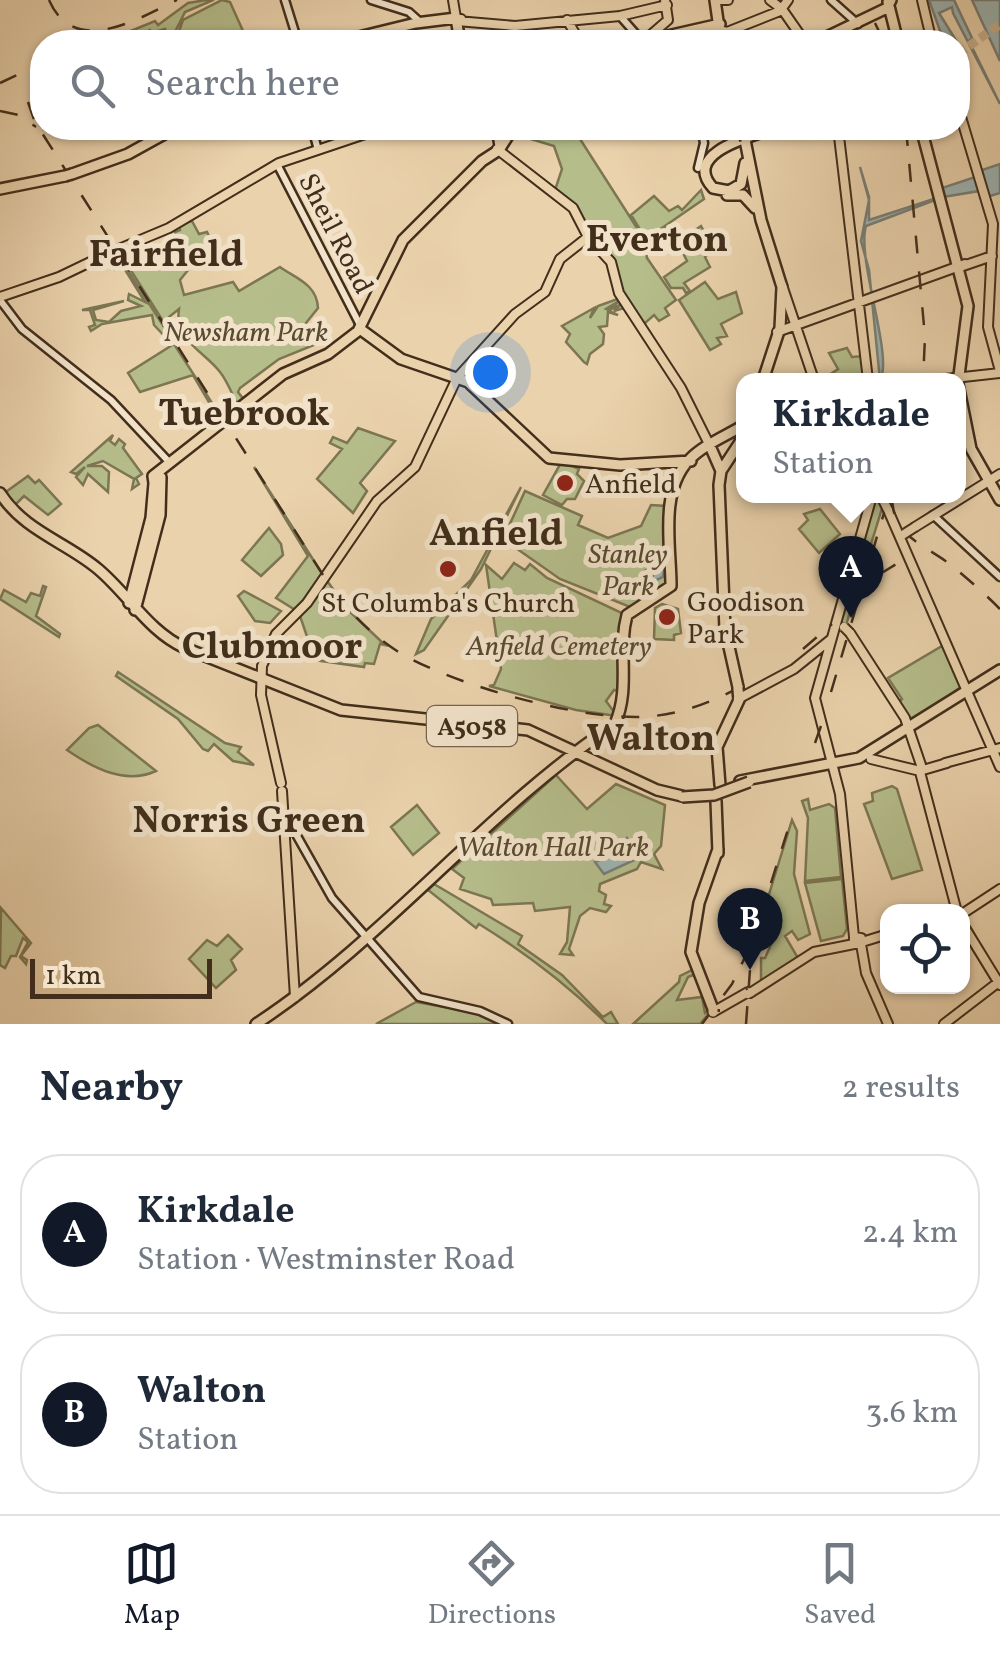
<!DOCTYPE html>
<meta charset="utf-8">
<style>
:root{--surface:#fff;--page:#f6f6f7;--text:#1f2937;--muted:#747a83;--line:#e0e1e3;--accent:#111827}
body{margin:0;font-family:Vollkorn,serif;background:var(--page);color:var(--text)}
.controls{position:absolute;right:30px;bottom:30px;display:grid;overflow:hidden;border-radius:20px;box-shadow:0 2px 8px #0004}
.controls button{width:90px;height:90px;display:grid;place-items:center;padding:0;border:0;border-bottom:2px solid var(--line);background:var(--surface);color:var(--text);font:50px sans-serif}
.scale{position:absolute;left:30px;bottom:25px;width:182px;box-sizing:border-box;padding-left:10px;border:5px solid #422e1b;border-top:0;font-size:28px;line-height:35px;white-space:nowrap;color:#422e1b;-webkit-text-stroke:8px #f1e2c9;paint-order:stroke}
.you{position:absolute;left:490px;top:372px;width:35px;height:35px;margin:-25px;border:8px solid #fff;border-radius:50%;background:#1a73e8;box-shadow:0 0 0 15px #1a73e833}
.badge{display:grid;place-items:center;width:65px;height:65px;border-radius:50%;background:var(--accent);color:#fff;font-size:32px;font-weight:700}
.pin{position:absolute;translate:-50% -82px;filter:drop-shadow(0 2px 5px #0008)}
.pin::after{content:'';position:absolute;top:52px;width:35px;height:30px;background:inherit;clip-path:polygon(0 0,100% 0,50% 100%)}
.popup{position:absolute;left:736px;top:373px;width:230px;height:130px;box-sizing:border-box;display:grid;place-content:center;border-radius:20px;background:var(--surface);filter:drop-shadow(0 2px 8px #0005);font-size:32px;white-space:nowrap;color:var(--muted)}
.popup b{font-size:38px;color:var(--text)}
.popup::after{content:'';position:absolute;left:50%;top:100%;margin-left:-20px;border:20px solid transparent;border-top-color:var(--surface)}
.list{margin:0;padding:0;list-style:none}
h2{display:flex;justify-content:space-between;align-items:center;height:130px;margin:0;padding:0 40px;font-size:42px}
h2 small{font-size:32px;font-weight:400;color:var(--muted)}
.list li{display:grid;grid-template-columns:65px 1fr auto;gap:30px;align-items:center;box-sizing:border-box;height:160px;margin:0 20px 20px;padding:0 20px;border:2px solid var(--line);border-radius:40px}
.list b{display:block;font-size:38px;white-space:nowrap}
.list p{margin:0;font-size:32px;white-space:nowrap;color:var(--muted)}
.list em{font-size:32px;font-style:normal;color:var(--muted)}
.icon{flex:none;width:55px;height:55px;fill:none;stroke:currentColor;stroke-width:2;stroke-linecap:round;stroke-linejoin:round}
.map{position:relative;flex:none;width:1000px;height:1024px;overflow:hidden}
.search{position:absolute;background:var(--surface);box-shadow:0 2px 8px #0004;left:30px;right:30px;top:30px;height:110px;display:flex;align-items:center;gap:25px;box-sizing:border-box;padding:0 35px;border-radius:40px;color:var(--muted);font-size:38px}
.sheet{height:490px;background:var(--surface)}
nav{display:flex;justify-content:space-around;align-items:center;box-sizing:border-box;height:140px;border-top:2px solid var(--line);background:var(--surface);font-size:28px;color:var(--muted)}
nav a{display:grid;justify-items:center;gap:5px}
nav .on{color:var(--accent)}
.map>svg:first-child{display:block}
</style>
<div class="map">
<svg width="1000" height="1024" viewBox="0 0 1000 1024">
<rect width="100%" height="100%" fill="#ead2ac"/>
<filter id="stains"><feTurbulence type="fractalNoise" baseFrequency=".002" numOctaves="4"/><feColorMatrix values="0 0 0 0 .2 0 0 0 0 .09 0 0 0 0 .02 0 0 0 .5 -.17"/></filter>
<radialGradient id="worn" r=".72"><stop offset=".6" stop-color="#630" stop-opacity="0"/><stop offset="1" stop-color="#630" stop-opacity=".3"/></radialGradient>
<path fill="#b5bd8b" stroke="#7c7653" stroke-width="2.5" d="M206,0L211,1L185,12L170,42L165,29L158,31L166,34L154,40L158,37H153L150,30L118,42H104L155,21L158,25L188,3Z
M222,0L230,2L248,42H175L183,20Z
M552,128H573L644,239L647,258L676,300L665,308L669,315L659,321L654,315L644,324L619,290L613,261L591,238L576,209L554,193L562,169L554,146L524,137Z
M701,190L704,199L646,239L631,215L654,196L669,211L678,206L682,210Z
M192,221L199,234L207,232L216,251L197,259L180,280L184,295L233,282L239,291L280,267C295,278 317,284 318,308L302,328L304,338L314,345L279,359L240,388L238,392L245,401L239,407C232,395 228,382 220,372C203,350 174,341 179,309L169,317L175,340L118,250C141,258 154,254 179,242L175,232L180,230L178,224Z
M670,225L682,239L701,226L713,248L705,257L710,267L684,283L690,291L686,293L683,288H671L664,277L687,261L673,233L661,232Z
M116,252L173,341L171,343L154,325L152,315L102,324L91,331L89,327L95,325L90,310H82L124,301L93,310L96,320L109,322L121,311L141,306L128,300L129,294L145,302L124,268L115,270L113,268L120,264L112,255Z
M705,282L718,299L736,292L742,313L721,324L727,336L717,338L721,344L710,350L679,300Z
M620,298L627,314L624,308L614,311L620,305L609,310L619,301L606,309L618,315L608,312L607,326L599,327L604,334L603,344L590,354L587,364L584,362L566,342L570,334L562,326L594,308L590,318L598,306Z
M174,344L223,420L220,421L193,375L140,392L128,373Z
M847,348L852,357L863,356L866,380H822L838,369L829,353Z
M358,428L395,441L360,483L367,491L353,513L317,479L342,449L330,443L333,437L347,443Z
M113,435L110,441L115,445L119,439L125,444L123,448L142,474L136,478L139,484L132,489L134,479L103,461L87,466H102L109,472L108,492L88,474L83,485L76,477L85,467L76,474L71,472Z
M562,461L579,469L577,474L584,481L575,499H567L562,505L543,495Z
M254,467L323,575L297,611L276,598L308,556Z
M28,476L35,483L39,480L61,504L48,515L24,496L13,507L3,494Z
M521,487L481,569L424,650L416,654L431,619L471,580Z
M525,491L582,516L578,525L608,538L641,526L651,505L667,506V589L630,607L560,579L503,539Z
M873,496L883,505L860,580L853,585L856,593L846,625L839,620Z
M820,509L840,534L819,553L799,529L808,520L804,514Z
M269,528L281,544L283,555L261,576L242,560Z
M514,563L525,570L530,564L547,578L624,614V692L614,690L606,701L617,716L576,710L489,686L494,685L501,669L486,565L502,579Z
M325,578L349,611L385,645L380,644L374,664L365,663L364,667L315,660L300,616L323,588Z
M43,586L46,587L36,616L60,634L59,637L0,599L4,590L26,602L31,593L40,596Z
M244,591L281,611L270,623L255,621L238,596Z
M662,604L678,609L681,633L674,635V640L654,639L655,608Z
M942,646L947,655L950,654L961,687L910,725L898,703L902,699L888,678Z
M118,672L225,743L241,747L238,752L254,765L233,761L214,744L208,751L203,749L178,719L116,676Z
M98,725L156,771C125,785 93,768 67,750L89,728Z
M556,775L587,809L616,784L665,805L661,846L654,854L662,869L641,862L637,869L600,884L599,891L606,895L604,904L611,906L606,912L590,908L580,916L569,949L573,955L560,954L567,942L570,907L535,911L533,903L493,905L491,899L460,889L464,878L452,869Z
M892,786L897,789L922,870L892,879L864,804L873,801L872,793Z
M808,799L810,810L829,804L835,808L841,877L805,881L808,818L802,801Z
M417,805L439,833L413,855L391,827Z
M792,820L797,831L794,874L810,934L798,940L792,931L785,936L798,958L761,982V958H765L774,938L769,935V919L762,917Z
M842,879L847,929L843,936L821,941L805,883Z
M434,884L522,936L518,944L562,975L603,1017L611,1012L618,1024H607C568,985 526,953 479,924L476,928L428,890Z
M1,908L31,943L21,956L27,960L26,964L20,957L28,942L23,938L16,956H11L5,968L0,965Z
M228,935L242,949L231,960L236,970L216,988L189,959L207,940L217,946Z
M694,969L696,974L688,977L677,1000L702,997L705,1013L711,1011L700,1024H633L679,982L680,976Z
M416,1002L479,1013L504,1024H376Z"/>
<path fill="#9cb5b4" stroke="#787f77" stroke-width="2.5" d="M929,0H954L972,38L969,41L1000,104L953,13L952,7L939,13L957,42H944Z
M972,0H1000V61Z
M1000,164V193L990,196L983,185L979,191L943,197L866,226C856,258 894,358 880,380L869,270L861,241L869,200L860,167L869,197V220L943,196L942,188L975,177L977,184L985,182L982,170Z
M653,558L665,565L663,577L652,582L653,592H640L633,599L604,586L651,578L653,575L646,570L654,565Z
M627,838L643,856L604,874L595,862L621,851Z"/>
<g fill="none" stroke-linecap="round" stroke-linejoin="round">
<path stroke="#c8b18f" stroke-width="9" stroke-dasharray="9 4.5" stroke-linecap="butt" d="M958,54L1000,24"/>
<g stroke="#422e1b" stroke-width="11">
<path id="secondary" d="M285,0L298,42
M371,0L409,12L419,21
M831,0L858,24
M620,16L643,42
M312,128L318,150
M277,164L361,327
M698,168L704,143L701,128
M0,300L22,329L111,400L170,463
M933,515L1000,577
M284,813L332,898L419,997L480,1011L508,1024"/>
</g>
<g stroke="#422e1b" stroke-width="12">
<path id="primary" d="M453,0L456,18L461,19
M720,0H728
M770,0L782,9L805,42
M922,0L932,42
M457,21L515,26L620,16L667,5
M719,30L727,32L780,11L788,0
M646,39L668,20L665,0
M566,42L576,35L567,20
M958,107L993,224L988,327L1000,371
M838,128L868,380
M497,149L573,208L588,237L611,262L619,293L681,388L710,446
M119,249L169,228L279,163L383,128
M963,266L992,256
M782,285L814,380
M0,297L59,277L111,252
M777,332L965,264
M936,380L1000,373
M888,510L1000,767
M915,527L1000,474
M850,633L905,718L921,765
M738,699L794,669L830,640
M871,759L916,770
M945,763L1000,748
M923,770L947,763
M920,772L957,912
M281,783L261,695L262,666L276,634L307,603L377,501L415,467L457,378L515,314L545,292L560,259L588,237
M282,791L295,997
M962,914L1000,889
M962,923L1000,985
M854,937L840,794L815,698L872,496
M854,937L861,938V944H854Z
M862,942L888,934
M861,944L866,973L888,1024
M750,993L814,952L854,944
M713,1012L748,992
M944,1024L1000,981"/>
</g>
<g stroke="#422e1b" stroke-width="14">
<path id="trunk" d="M715,0L721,42
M888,2L898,42
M338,42L416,23L456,18L460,42
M641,42L720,24
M816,42L887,8L891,0
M497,128L500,146
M921,128L968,306L958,383
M745,140L761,220L782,287L780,328L763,380
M745,163L741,184L729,191L713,188C681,153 752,136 775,128
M72,174L128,154L175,128
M0,189L65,176
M727,195H743L755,208
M360,329L401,359L468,382L549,458L620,465L691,461
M958,384L971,449L1000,500
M710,446L721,471
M154,483L153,476L283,374L328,354L358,331L403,240L482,161L499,150L513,128
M0,493C24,531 66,542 98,569C128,594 149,632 185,648L341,710L528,730L657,790L682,796
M129,603L151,518L154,483
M135,610L160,515L161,477
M738,687L725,629L719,485L721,471L744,436
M740,781L859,758L1000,670
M720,785L717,747L739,700L738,690
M716,801L718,853
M713,1009L691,952L699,903L718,849
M256,1024C387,938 487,809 615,724C631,687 617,652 627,615L671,586C671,546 659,492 689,460C703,445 726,436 744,425"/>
</g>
<use href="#secondary" stroke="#f1e2c9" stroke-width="6"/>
<use href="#primary" stroke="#ead2ac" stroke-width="8"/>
<use href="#trunk" stroke="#ead2ac" stroke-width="9"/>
<path stroke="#422e1b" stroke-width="2.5" stroke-dasharray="18 18" stroke-linecap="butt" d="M49,0C74,58 138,19 177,0
M875,23L884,42
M0,83L42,63
M28,102L35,122L323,575C343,605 366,631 397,651C451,685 591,724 654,716C691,712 722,697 754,680
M0,111L19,115L36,127
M906,128L925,337L923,380
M892,496C892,537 924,544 951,565C968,579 985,594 1000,609
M880,574L903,560
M803,649L832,624
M831,692L889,496
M815,743L821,726
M702,1024L732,984L747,953
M746,1024L752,943L790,823"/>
<g stroke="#422e1b" stroke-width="12" stroke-linecap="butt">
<path id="primary-bridge" d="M111,252L119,249
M881,496L888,510
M904,534L915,527
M844,627L850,633
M748,994L750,993"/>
</g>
<g stroke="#422e1b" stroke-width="14" stroke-linecap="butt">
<path id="trunk-bridge" d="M744,133L746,140
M65,176L72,174
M738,687V690
M682,797L714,795L749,782
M713,1009V1012"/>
</g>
<use href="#primary-bridge" stroke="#ead2ac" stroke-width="8"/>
<use href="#trunk-bridge" stroke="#ead2ac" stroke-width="9"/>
</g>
<g fill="#8f2418" stroke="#f1e2c9" stroke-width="4">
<circle cx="565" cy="483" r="10"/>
<circle cx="448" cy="569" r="10"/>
<circle cx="667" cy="617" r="10"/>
</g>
<g text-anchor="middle" stroke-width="10" stroke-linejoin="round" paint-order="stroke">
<rect fill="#f1e2c9" stroke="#76644f" stroke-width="2.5" x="427" y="706" width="90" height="40" rx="8"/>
<g font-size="25" font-weight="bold" fill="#422e1b">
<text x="472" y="735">A5058</text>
</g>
<g font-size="28" fill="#422e1b" stroke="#f1e2c9">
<text transform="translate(337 233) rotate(63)" y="10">Sheil Road</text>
</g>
<g font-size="28" font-style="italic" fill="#594b31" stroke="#f1e2c9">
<text x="246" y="341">Newsham Park</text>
<text x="628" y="563">Stanley<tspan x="628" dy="32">Park</tspan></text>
<text x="559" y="655">Anfield Cemetery</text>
<text x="553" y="856">Walton Hall Park</text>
</g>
<g font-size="28" fill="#422e1b" stroke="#f1e2c9" text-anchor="start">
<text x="585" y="493">Anfield</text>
<text x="687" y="611">Goodison<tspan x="687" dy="32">Park</tspan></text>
<text x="448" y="612" text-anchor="middle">St Columba's Church</text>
</g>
<g font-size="38" font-weight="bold" fill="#422e1b" stroke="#f1e2c9">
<text x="657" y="251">Everton</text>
<text x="166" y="266">Fairfield</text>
<text x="244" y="425">Tuebrook</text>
<text x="496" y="545">Anfield</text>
<text x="272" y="658">Clubmoor</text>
<text x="651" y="750">Walton</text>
<text x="249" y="832">Norris Green</text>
</g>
</g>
<rect width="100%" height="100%" filter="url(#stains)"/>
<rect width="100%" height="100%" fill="url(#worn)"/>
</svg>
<div class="controls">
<button><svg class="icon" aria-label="locate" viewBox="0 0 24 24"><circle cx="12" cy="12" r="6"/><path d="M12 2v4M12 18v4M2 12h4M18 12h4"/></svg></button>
</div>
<div class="scale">1 km</div>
<div class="you"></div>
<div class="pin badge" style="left:851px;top:618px">A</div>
<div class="popup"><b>Kirkdale</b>Station</div>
<div class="pin badge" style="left:750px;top:970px">B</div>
<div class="search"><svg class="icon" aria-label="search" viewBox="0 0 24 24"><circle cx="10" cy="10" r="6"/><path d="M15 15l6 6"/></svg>Search here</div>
</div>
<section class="sheet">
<h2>Nearby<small>2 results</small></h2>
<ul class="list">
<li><span class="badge">A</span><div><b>Kirkdale</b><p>Station · Westminster Road</p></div><em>2.4 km</em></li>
<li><span class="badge">B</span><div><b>Walton</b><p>Station</p></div><em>3.6 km</em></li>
</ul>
</section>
<nav>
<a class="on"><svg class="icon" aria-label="map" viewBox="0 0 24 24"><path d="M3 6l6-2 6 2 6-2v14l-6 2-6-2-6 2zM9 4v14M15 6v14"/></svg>Map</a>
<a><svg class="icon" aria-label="directions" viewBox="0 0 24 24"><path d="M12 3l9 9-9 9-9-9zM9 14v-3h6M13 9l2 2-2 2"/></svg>Directions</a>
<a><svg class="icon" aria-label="saved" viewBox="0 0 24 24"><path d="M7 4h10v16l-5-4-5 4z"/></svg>Saved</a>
</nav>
